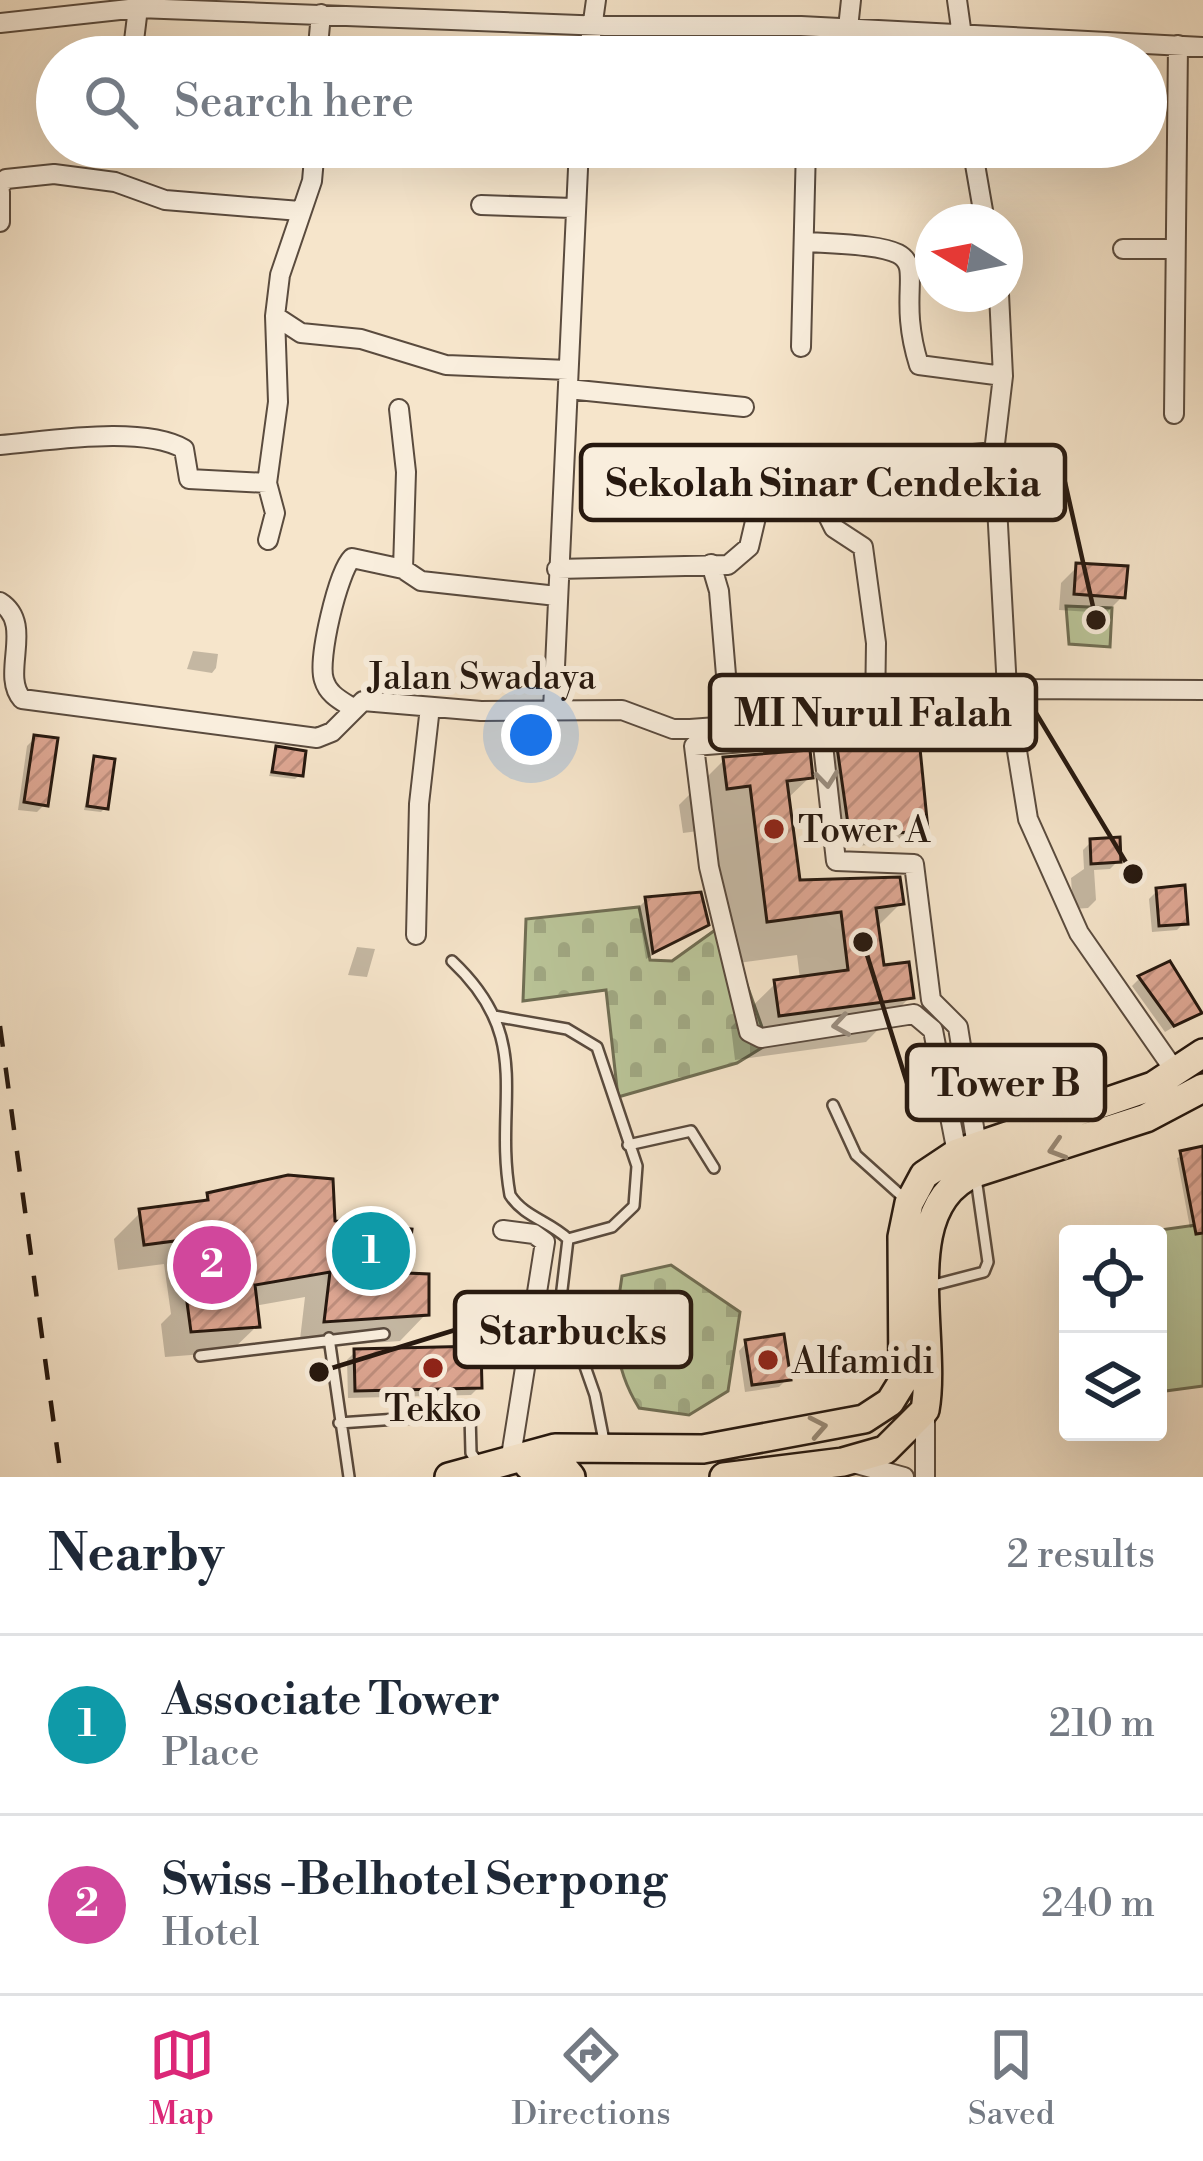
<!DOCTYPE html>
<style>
:root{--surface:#fff;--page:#f2f2f3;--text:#1f2937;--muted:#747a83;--line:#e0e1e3;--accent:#db2777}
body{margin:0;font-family:"Libre Bodoni",serif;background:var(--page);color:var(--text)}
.controls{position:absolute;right:36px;bottom:36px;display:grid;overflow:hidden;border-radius:12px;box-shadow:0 12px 48px #0002}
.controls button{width:108px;height:108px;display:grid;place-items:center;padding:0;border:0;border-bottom:3px solid var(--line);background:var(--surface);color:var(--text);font:60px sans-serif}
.compass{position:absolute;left:915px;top:204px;width:108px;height:108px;border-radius:50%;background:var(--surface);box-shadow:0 12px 48px #0002;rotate:280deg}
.you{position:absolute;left:531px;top:735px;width:42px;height:42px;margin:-30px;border:9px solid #fff;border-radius:50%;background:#1a73e8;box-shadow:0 0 0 18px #1a73e833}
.badge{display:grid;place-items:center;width:78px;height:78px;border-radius:50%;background:var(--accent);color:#fff;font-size:39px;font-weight:700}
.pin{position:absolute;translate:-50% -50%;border:6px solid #fff;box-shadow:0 3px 12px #0006}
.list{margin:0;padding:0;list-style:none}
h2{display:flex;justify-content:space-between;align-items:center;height:156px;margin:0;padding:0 48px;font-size:51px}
h2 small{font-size:39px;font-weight:400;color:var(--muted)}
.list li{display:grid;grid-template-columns:78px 1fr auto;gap:36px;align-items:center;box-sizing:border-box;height:180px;padding:0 48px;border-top:3px solid var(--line)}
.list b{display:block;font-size:45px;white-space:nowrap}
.list p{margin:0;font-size:39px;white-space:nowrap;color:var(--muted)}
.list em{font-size:39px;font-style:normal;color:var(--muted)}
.icon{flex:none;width:66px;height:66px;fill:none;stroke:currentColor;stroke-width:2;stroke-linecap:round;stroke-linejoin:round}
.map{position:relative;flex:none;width:1203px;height:1477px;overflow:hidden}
.search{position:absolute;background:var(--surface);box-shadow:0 12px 48px #0002;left:36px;right:36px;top:36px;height:132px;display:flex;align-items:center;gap:30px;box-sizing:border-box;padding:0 42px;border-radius:66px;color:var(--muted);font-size:45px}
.sheet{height:516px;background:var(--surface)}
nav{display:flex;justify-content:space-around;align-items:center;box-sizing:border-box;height:168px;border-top:3px solid var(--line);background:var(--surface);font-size:33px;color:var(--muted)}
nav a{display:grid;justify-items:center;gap:6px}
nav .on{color:var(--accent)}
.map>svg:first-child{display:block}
</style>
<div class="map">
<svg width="1203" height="1477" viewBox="0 0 1203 1477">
<defs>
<pattern id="cemetery-stones" width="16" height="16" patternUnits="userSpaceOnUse" patternTransform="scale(3)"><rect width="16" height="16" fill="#bac599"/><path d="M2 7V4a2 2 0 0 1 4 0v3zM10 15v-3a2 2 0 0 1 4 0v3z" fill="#a0a883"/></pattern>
<pattern id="building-hatch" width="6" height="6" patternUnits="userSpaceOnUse" patternTransform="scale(3)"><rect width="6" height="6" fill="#dda692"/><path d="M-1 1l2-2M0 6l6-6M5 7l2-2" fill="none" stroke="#be8e7d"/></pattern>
</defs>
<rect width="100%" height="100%" fill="#f6e5cb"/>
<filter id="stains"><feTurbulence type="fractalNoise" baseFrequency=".00167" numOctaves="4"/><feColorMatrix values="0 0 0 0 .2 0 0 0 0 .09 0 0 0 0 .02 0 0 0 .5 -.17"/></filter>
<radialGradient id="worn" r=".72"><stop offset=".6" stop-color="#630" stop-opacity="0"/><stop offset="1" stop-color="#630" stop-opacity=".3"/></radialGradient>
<path fill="#bac599" stroke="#706e54" stroke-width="3" d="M1066,606L1112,608L1110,647L1069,644Z
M1203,1224V1386L1158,1392V1234H1132Z"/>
<path fill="url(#cemetery-stones)" stroke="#706e54" stroke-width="3" d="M639,907L650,960L672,961L725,923L768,1044L737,1063L618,1097L606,990L523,1001L526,919Z
M671,1265L740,1312L728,1391L689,1415L639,1408C611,1363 614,1327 622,1276Z"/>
<path fill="#0003" d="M1078,566L1123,596L1106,613L1059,610L1061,583Z
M193,651L218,654L216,668L212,673L187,669Z
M35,738L45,804L37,812L18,810L27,746Z
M277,750L300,775L295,779L269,776Z
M838,750L925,829L914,840L840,848L827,761Z
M95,759L106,807L101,812L84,810Z
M724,760L810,777L786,800L797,883L901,903L876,928L881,969L910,997L866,1042L735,1060L731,1027L776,983L800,979L797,955L723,965L706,830L683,833L679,805Z
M1091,842L1118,861L1110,869L1094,870L1096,900L1088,908L1073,909L1071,878L1084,869L1083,850Z
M1157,891L1185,922L1177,930L1152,932L1149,899Z
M646,900L706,924L646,959L638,908Z
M357,947L375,949L367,977L348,975Z
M1140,978L1199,1012L1165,1032L1132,986Z
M1203,1149V1225L1190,1228L1177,1158Z
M208,1196L333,1224L404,1276L426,1314L400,1341L299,1348L305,1297L254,1306L257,1326L230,1352L165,1357L161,1324L171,1314L164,1264L118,1270L114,1239L141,1212L200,1204Z
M746,1343L787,1379L779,1387L745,1392L739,1351Z
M355,1352L479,1387L471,1395L348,1398L347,1360Z"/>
<path fill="url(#building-hatch)" stroke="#26180f" stroke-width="3" d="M1076,563L1128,566L1125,598L1074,594Z
M34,735L58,738L48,806L24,802Z
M919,738L928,830L850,838L837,747Z
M276,746L306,751L303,776L272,772Z
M810,750L813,778L787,781L800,880L900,877L904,904L876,908L884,965L909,962L914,998L779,1016L774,980L848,970L841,912L767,922L750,786L727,789L723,757Z
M94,756L115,759L108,809L87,806Z
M1120,837L1121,862L1091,864L1090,839Z
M1185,885L1188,924L1159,926L1156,888Z
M701,892L709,925L653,953L645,897Z
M1170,961L1202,1013L1174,1026L1138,976Z
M1203,1146V1233L1196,1234L1180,1151Z
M288,1175L333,1179L335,1221L412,1229L407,1273L429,1274V1315L324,1322L330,1272L255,1285L260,1327L191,1332L186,1295L197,1293L190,1239L144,1245L139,1209L208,1200L207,1193Z
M784,1334L791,1380L752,1385L745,1340Z
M481,1346L482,1388L355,1391L354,1349Z"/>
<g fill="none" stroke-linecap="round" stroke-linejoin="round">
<g stroke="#5a4b3e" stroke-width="14">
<path id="service" d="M452,961C536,1040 493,1100 510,1195C524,1217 549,1221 568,1239L561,1298L595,1395L605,1446
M494,1016L567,1029L597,1047L637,1166L634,1206L612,1227L568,1239
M833,1105L856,1155L905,1199
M628,1145L691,1131L714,1168
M930,1286L984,1272L988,1262L976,1178
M329,1338L349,1477
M200,1356L384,1334
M339,1423L470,1414L471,1453L480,1465"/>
</g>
<g stroke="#5a4b3e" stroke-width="22">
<path id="minor" d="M957,0L965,57
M0,23L138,8L605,26H801L1203,47
M132,57L139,0
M317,57L321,14
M588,57L596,0
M835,57L848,28L851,0
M972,147L985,222
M0,186L6,179L54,174L115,182L165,200L300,211
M0,192V222
M481,205L573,208
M807,242C962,249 886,260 919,365L1003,376
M1123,249H1174
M999,294L1003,376L994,452L1007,689L1028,819L1079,933L1177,1074
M275,316L301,333L361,339L446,365L568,370
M801,347L806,147
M568,389L744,407
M399,409L406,472L403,569
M1174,414L1178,45
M0,445C49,441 142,425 184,449L189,479L267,483
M891,462L994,452
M850,487L833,494L828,516L834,528L863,547L876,643L875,711
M268,540L275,513L267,483L278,402L275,316L280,275L312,181L315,147
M711,564L719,591L730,723
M557,569L728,565L749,547L757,513
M0,602C35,624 0,674 22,699L317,738L332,732L363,701L481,711L622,710L673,729H690L797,721L1007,689L1203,690
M351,707C340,700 328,694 324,680C317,660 338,572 352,558L403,569L421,581L557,596
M553,710L579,147
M416,935L419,804L430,707
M944,1088L933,1030L914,1014L761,1038L749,1032L709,867L694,746L822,736L836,861L914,864L931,1000L958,1027L977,1146
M950,1117L957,1153
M503,1230L534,1234L545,1242L511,1456
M857,1464L904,1477
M925,1477V1410"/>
</g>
<g stroke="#26180f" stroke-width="32">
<path id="primary" d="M529,1466L561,1465L571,1477
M449,1477L555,1448L703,1449L864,1419L890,1402L903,1381L902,1237L909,1203L924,1175L957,1153L1153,1086L1203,1053
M724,1477L843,1462L885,1450L925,1410C938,1338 894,1206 975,1173L1146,1118L1203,1088"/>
</g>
<use href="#service" stroke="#f9eedd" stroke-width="9"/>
<use href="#minor" stroke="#f9eedd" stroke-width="18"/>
<use href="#primary" stroke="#f6e5cb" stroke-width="27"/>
<path stroke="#26180f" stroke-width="4.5" stroke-dasharray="21 21" stroke-linecap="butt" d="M0,1026L61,1477"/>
</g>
<defs><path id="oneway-chevron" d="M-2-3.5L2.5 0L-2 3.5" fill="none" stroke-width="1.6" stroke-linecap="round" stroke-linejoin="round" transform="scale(3)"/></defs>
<g stroke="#9a8e80">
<use href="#oneway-chevron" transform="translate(827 779) rotate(84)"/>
<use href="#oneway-chevron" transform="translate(841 1025) rotate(171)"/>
</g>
<g stroke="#988976">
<use href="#oneway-chevron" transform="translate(1057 1149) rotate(163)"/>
<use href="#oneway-chevron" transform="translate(818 1427) rotate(-11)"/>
</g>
<g fill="#8f2418" stroke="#f9eedd" stroke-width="4.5">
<circle cx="774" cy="829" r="12"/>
<circle cx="768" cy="1360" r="12"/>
<circle cx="433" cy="1368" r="12"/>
</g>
<g text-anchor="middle" stroke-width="12" stroke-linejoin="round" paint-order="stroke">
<g font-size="36" fill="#26180f" stroke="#f9eedd">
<text x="482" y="689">Jalan Swadaya</text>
</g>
<g font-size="36" fill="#26180f" stroke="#f9eedd" text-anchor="start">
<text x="798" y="842">Tower A</text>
<text x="792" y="1373">Alfamidi</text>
<text x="433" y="1421" text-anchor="middle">Tekko</text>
</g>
</g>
<path fill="none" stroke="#26180f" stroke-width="4.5" d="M1096 620L1065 482M1133 874L1036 713M863 942L907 1083M319 1372L455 1330"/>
<g fill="#26180f" stroke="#f9eedd" stroke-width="4.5">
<circle cx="1096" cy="620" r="12"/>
<circle cx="1133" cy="874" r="12"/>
<circle cx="863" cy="942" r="12"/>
<circle cx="319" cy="1372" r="12"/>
</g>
<g fill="#f9eedd" stroke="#26180f" stroke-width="4.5">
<rect x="581" y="445" width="484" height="75" rx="12"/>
<rect x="710" y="675" width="326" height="75" rx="12"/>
<rect x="907" y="1045" width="198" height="75" rx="12"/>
<rect x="455" y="1292" width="236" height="75" rx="12"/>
</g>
<g font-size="39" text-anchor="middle" font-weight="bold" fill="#26180f">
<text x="823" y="496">Sekolah Sinar Cendekia</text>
<text x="873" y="726">MI Nurul Falah</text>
<text x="1006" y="1096">Tower B</text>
<text x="573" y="1344">Starbucks</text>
</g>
<rect width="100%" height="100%" filter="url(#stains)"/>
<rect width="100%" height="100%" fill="url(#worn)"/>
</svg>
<div class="controls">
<button><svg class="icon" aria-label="locate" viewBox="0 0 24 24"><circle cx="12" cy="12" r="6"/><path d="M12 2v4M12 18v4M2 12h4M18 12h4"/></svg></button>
<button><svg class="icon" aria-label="layers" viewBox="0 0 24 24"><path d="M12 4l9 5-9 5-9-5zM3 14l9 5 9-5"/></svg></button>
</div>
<svg class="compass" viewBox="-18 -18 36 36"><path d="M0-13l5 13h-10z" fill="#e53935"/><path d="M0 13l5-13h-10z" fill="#747a83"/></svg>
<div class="you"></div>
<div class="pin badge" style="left:371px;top:1251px;background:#0f9aa8">1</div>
<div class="pin badge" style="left:212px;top:1265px;background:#d1479c">2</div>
<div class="search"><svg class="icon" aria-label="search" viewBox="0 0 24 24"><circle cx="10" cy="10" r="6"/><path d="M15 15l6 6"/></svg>Search here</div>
</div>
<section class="sheet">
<h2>Nearby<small>2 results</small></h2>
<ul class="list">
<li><span class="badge" style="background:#0f9aa8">1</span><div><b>Associate Tower</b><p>Place</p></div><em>210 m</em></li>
<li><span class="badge" style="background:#d1479c">2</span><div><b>Swiss -Belhotel Serpong</b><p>Hotel</p></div><em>240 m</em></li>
</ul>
</section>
<nav>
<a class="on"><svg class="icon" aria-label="map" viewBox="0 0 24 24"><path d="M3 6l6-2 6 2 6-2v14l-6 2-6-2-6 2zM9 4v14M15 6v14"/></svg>Map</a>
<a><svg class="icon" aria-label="directions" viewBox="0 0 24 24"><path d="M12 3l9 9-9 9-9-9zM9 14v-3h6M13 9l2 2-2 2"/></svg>Directions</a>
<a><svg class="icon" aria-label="saved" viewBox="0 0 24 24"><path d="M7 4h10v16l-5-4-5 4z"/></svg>Saved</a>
</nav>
